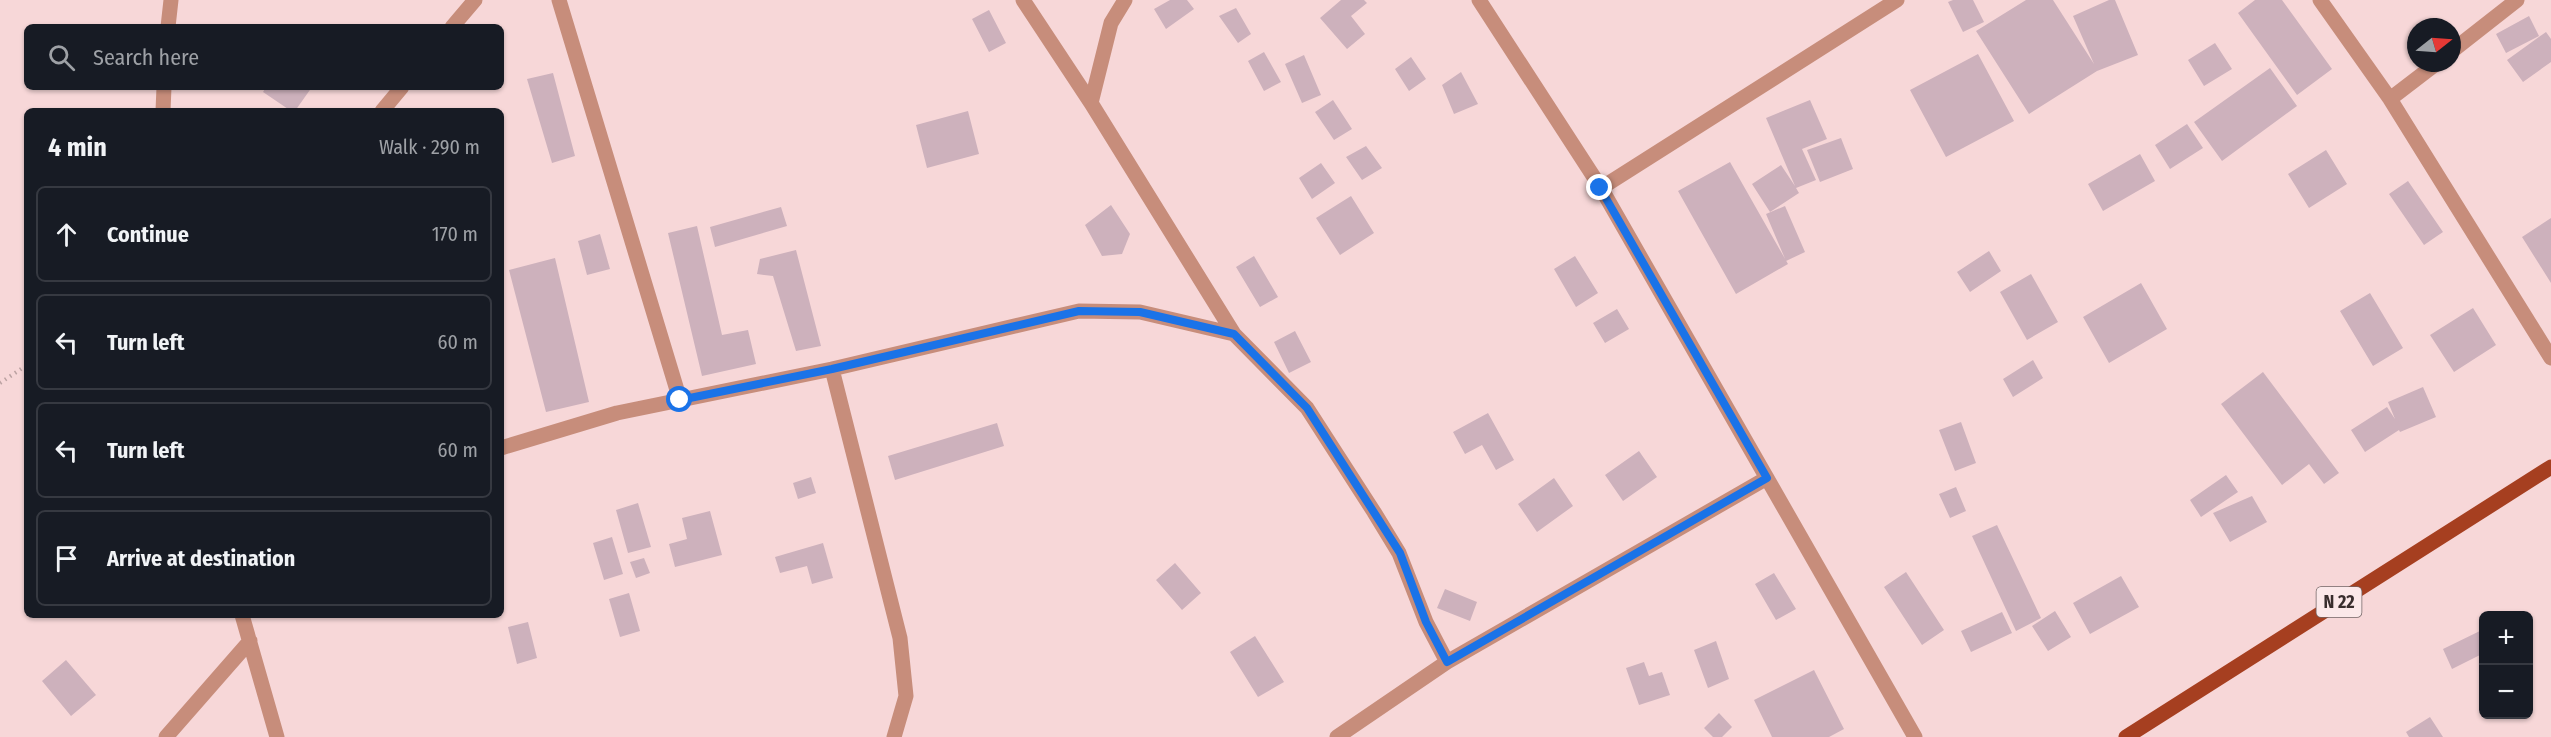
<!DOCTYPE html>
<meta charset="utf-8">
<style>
:root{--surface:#171b24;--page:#20242c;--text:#f1f3f6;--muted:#9ea1a6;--line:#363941}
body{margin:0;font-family:"Fira Sans Condensed",sans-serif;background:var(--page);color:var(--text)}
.controls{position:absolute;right:18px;bottom:18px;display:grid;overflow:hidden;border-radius:9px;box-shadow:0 2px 4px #0004}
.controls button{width:54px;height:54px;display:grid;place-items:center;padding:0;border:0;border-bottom:2px solid var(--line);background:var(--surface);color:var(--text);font:30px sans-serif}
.compass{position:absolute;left:2407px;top:18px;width:54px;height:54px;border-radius:50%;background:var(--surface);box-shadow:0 2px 4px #0004;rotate:73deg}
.stop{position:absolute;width:18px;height:18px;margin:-14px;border:4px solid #1a73e8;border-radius:50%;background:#fff}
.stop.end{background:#1a73e8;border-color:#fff;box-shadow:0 2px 6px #0008}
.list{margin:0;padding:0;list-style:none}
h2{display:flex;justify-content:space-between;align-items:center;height:78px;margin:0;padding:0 24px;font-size:26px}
h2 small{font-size:20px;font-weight:400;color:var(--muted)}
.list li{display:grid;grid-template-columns:39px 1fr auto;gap:18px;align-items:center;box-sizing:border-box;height:96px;margin:0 12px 12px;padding:0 12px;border:2px solid var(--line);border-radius:9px}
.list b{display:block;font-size:22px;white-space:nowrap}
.list em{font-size:20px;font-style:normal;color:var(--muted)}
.icon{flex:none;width:33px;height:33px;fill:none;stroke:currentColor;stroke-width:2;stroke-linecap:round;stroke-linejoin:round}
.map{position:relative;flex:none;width:2551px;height:737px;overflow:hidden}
.search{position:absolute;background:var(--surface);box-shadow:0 2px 4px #0004;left:24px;top:24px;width:480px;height:66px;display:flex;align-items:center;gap:15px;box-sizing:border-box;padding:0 21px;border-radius:9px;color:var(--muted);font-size:22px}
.panel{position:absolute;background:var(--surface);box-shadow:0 2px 4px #0004;left:24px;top:108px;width:480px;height:510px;border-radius:9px}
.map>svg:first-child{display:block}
</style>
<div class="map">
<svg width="2551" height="737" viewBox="0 0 2551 737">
<rect width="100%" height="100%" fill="#f7d7d8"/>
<path fill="#cdb1bc" d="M1170,0H1187L1194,9L1166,29L1154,9Z
M1341,0H1364L1367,3L1351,16L1365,34L1347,49L1320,18Z
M1953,0H1973L1984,22L1963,32L1948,2Z
M2026,0H2053L2094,64L2073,16L2109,0H2115L2138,55L2097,71L2029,114L1976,31Z
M2255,0H2282L2332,69L2297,95L2238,13Z
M1236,8L1251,34L1238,43L1219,16Z
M989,10L1006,43L989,52L972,19Z
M2529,16L2539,36L2506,53L2496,34Z
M2546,32L2551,39V62L2523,82L2507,60Z
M2215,43L2232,69L2204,86L2188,60Z
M1264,52L1281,82L1264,91L1248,61Z
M1978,54L2014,121L1946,157L1910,90Z
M1304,55L1321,95L1302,103L1285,64Z
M1411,57L1426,79L1409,91L1395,69Z
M2270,68L2297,106L2222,161L2194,122Z
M1461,72L1478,104L1454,114L1442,85Z
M553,73L575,156L552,163L527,79Z
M266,87H312L295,111H291L263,92Z
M1333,100L1352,129L1334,140L1315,112Z
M1810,100L1827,139L1802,149L1816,180L1796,188L1799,193L1770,212L1752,184L1781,165L1795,186L1766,118Z
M968,111L979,154L927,168L916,125Z
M2187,124L2203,148L2170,169L2155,145Z
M1841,138L1853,169L1820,182L1807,150Z
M1366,146L1382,168L1362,180L1346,157Z
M2326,150L2347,184L2309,208L2288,174Z
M2140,154L2155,181L2103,211L2088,184Z
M1730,162L1788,264L1736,294L1678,191Z
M1321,163L1335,183L1312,199L1299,178Z
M2408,181L2443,232L2424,245L2389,194Z
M1351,196L1374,233L1340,255L1316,218Z
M1111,205L1130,234L1122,254L1102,256L1085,225Z
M1785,206L1805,252L1786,261L1766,214Z
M781,207L787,226L715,247L710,227Z
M2551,218V283L2522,237Z
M697,226L722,335L748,330L756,364L702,376L668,233Z
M600,234L610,269L587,275L578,241Z
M796,250L821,346L796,351L773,276L757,274L760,259Z
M1989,251L2001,271L1970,292L1957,272Z
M1254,256L1278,297L1260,307L1236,267Z
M1575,256L1598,293L1576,307L1554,269Z
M555,258L589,402L546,412L509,270Z
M2031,274L2058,322L2027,340L2000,292Z
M2141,283L2167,329L2109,363L2083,317Z
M2370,293L2403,348L2373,366L2340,311Z
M2473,308L2496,345L2454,372L2430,335Z
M1617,309L1629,329L1605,343L1593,323Z
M1295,331L1311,362L1289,373L1274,342Z
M2033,360L2043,378L2013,397L2003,379Z
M2263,372L2339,473L2324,484L2309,464L2282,485L2221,404Z
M2423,387L2436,417L2400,432L2399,430L2365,452L2351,430L2387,407L2395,419L2388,402Z
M1488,413L1514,460L1496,470L1482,445L1465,454L1453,432Z
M1961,422L1976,463L1955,471L1939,430Z
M997,423L1004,446L895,480L888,456Z
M1639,451L1657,477L1623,501L1605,475Z
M2226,475L2238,492L2201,517L2190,500Z
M811,477L816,493L798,499L793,483Z
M1554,478L1573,506L1537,532L1518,504Z
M1956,487L1966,511L1950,518L1939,494Z
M2252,496L2267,522L2230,542L2213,513Z
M638,503L651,547L628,553L616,510Z
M710,511L722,555L675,567L669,544L687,539L682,518Z
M1997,525L2041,618L2016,631L1972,536Z
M612,537L623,574L604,580L593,543Z
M823,543L833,578L812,584L807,566L780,573L775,557Z
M644,558L650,573L636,578L630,562Z
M1175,563L1201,593L1182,610L1156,580Z
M1906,572L1944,630L1922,645L1884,587Z
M1774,573L1796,609L1776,620L1755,584Z
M2121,576L2139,607L2090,634L2073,603Z
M1445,589L1477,602L1470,621L1437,608Z
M629,593L640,631L620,637L609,599Z
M2055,611L2071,637L2048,651L2032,626Z
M2002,612L2012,633L1971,652L1961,631Z
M528,622L537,658L517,664L508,627Z
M2484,629V653L2452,669L2443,649Z
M1255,636L1284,682L1258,697L1230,652Z
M1716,641L1729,679L1708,688L1694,650Z
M66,660L96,695L71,716L42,681Z
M1644,662L1649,676L1662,672L1670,695L1639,705L1626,668Z
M1814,670L1844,729L1829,737H1772L1754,700Z
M1719,713L1732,727L1722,737H1713L1704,728Z
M2430,717L2443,737H2409L2406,732Z"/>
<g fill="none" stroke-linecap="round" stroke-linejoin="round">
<path stroke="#bba2a2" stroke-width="4" stroke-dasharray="1.5 4.5" stroke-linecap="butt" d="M0,383L27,365"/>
<path stroke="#c78d7b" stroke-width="15" d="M559,0L680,400
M1023,0L1091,103L1234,334L1307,408L1374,512L1399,553L1426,622L1447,662L1337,737
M1479,0L1601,188
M1897,0L1601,188L1915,737
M2320,0L2390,99L2551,358
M168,27L171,0
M452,27L475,0
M2452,51L2517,0
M2390,99L2437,63
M1091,103L1111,23L1125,0
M163,111L164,87
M382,111L402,87
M832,369L900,638L906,696L894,737
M501,448L617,413L832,369L1079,311L1140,312L1234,334
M242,615L277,737
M1447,662L1767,478
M166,737L250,641"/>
<path stroke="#a63f20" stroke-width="15" d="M2126,737L2551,467"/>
</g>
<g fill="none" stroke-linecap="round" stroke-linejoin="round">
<path stroke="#1a73e8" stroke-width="8" d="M680,400L832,369L1079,311L1140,312L1234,334L1307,408L1400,553L1426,622L1447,662L1767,478L1600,188"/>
</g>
<g text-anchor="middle" stroke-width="4.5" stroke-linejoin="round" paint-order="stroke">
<rect fill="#fbe8e9" stroke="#726565" stroke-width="1.5" x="2316.5" y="587" width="45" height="30" rx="4.5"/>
<g font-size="18" font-weight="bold" fill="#382d2d">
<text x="2339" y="608">N 22</text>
</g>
</g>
</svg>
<div class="controls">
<button>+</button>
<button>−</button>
</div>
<svg class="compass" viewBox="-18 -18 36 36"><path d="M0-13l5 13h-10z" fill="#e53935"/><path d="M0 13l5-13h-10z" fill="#9ea1a6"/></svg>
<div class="stop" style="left:680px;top:400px"></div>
<div class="stop end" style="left:1600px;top:188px"></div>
<div class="search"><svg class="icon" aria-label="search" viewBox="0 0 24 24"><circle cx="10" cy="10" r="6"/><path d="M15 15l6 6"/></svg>Search here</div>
<section class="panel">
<h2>4 min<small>Walk · 290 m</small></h2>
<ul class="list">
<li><svg class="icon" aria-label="ahead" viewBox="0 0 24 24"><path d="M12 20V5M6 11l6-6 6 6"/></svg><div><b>Continue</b></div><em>170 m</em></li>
<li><svg class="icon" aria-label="left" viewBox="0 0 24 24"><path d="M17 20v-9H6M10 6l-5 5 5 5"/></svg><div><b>Turn left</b></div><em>60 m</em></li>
<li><svg class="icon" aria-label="left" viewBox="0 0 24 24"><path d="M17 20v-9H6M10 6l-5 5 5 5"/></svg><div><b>Turn left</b></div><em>60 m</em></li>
<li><svg class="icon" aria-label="arrive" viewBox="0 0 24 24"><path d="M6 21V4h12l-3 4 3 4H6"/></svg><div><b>Arrive at destination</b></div></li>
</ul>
</section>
</div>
